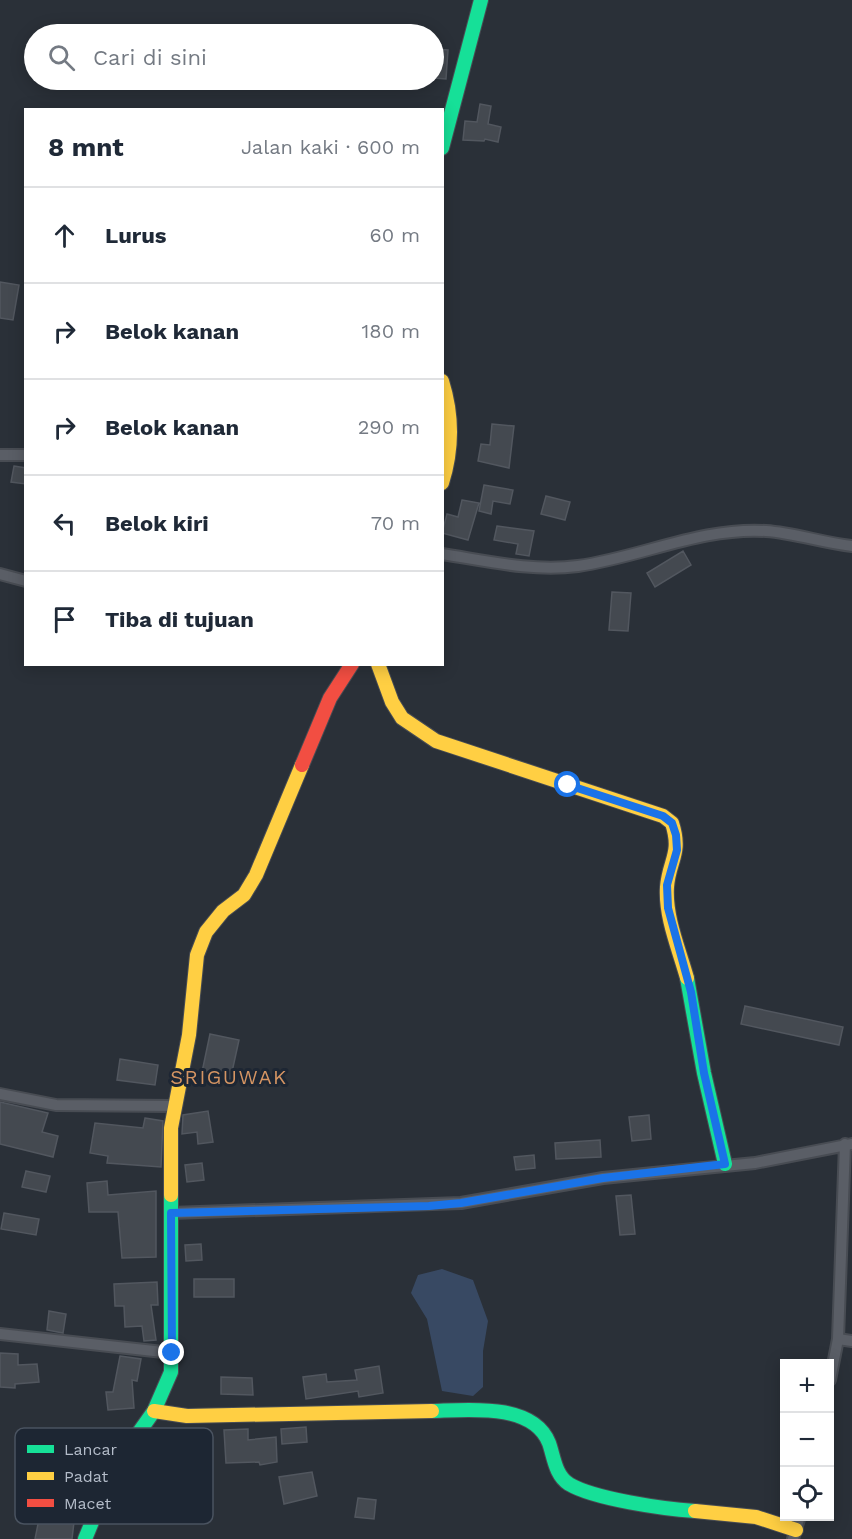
<!DOCTYPE html>
<html lang="id">
<meta charset="utf-8">
<style>
:root{--surface:#fff;--page:#f6f6f7;--text:#1f2937;--muted:#747a83;--line:#e0e1e3}
body{margin:0;font-family:"Work Sans",sans-serif;background:var(--page);color:var(--text)}
.controls{position:absolute;right:18px;bottom:18px;display:grid;overflow:hidden;border-radius:0px;box-shadow:0 3px 15px #0003}
.controls button{width:54px;height:54px;display:grid;place-items:center;padding:0;border:0;border-bottom:2px solid var(--line);background:var(--surface);color:var(--text);font:30px sans-serif}
.stop{position:absolute;width:18px;height:18px;margin:-14px;border:4px solid #1a73e8;border-radius:50%;background:#fff}
.stop.end{background:#1a73e8;border-color:#fff;box-shadow:0 2px 6px #0008}
.list{margin:0;padding:0;list-style:none}
h2{display:flex;justify-content:space-between;align-items:center;height:78px;margin:0;padding:0 24px;font-size:26px}
h2 small{font-size:20px;font-weight:400;color:var(--muted)}
.list li{display:grid;grid-template-columns:39px 1fr auto;gap:18px;align-items:center;box-sizing:border-box;height:96px;padding:0 24px;border-top:2px solid var(--line)}
.list b{display:block;font-size:22px;white-space:nowrap}
.list em{font-size:20px;font-style:normal;color:var(--muted)}
.icon{flex:none;width:33px;height:33px;fill:none;stroke:currentColor;stroke-width:2;stroke-linecap:round;stroke-linejoin:round}
.map{position:relative;flex:none;width:852px;height:1539px;overflow:hidden}
.search{position:absolute;background:var(--surface);box-shadow:0 3px 15px #0003;left:24px;top:24px;width:420px;height:66px;display:flex;align-items:center;gap:15px;box-sizing:border-box;padding:0 21px;border-radius:33px;color:var(--muted);font-size:22px}
.panel{position:absolute;background:var(--surface);box-shadow:0 3px 15px #0003;left:24px;top:108px;width:420px;height:558px;border-radius:0px}
.map>svg:first-child{display:block}
</style>
<div class="map">
<svg width="852" height="1539" viewBox="0 0 852 1539">
<rect width="100%" height="100%" fill="#2a3038"/>
<path fill="#384963" d="M442,1269L473,1280L488,1321L483,1351V1387L473,1396L442,1391L427,1319L411,1293L418,1275Z"/>
<path fill="#444950" stroke="#52575f" stroke-width="1.5" d="M434,49L448,50L446,79L434,78Z
M480,104L491,106L488,124L501,127L498,142L485,139L484,141L463,140L465,121L477,122Z
M0,282L19,285L13,320L0,318Z
M492,424L514,426L509,468L478,461L481,444L490,445Z
M14,466L26,468V484L11,482Z
M484,485L513,490L510,504L493,501L491,514L479,511Z
M546,496L570,502L565,520L541,514Z
M462,500L479,503L468,540L442,533L447,514L458,517Z
M497,526L534,531L529,556L516,554L518,544L494,540Z
M683,551L691,565L655,587L647,573Z
M612,592L631,593L628,631L609,630Z
M745,1006L843,1027L839,1045L741,1024Z
M210,1034L239,1040L230,1081L202,1072Z
M120,1059L158,1065L155,1085L117,1080Z
M0,1102L48,1113L42,1132L58,1136L53,1157L0,1144Z
M208,1111L213,1142L198,1144L197,1132L182,1134L183,1115Z
M649,1115L651,1139L632,1141L629,1117Z
M145,1118L163,1121L161,1167L107,1163L108,1156L90,1153L95,1123L143,1128Z
M600,1140L601,1157L556,1159L555,1143Z
M534,1155L535,1168L516,1170L514,1157Z
M202,1163L204,1180L187,1182L185,1165Z
M26,1171L50,1176L46,1192L22,1187Z
M107,1181L108,1195L156,1191V1257L122,1258L118,1212H89L87,1183Z
M631,1195L635,1234L620,1235L616,1196Z
M4,1213L39,1219L36,1235L1,1229Z
M201,1244L202,1260L186,1261L185,1245Z
M194,1279H234V1297H194Z
M157,1282L158,1305H151L156,1340L144,1341L142,1326L125,1327L124,1306H115L114,1284Z
M49,1311L66,1314L63,1333L47,1330Z
M0,1353L18,1354V1365L37,1364L39,1382L15,1384V1388L0,1387Z
M120,1356L141,1359L137,1381L132,1380L134,1408L108,1410L106,1392H113Z
M379,1366L383,1393L359,1397L358,1391L306,1399L303,1377L326,1374L327,1382L357,1380L355,1370Z
M221,1377L252,1378L253,1395L221,1394Z
M306,1427L307,1442L282,1444L281,1429Z
M248,1429V1440L276,1437L277,1462L260,1465L259,1462L226,1463L224,1430Z
M312,1472L317,1496L284,1504L279,1477Z
M358,1498L376,1500L374,1519L355,1517Z
M43,1499L54,1501L53,1504L82,1508L79,1523L74,1522L72,1539H35Z"/>
<g fill="none" stroke-linecap="round" stroke-linejoin="round">
<g stroke="#484c53" stroke-width="14">
<path id="street" d="M0,455H26
M442,554C487,561 533,572 578,566C642,557 701,527 766,531C795,533 823,543 852,546
M0,574L26,581
M0,1094L56,1105L173,1106
M171,1213L461,1203L603,1178L755,1163L852,1144
M0,1334L172,1353
M838,1339L852,1341
M830,1380L838,1339L845,1144
M793,1539L800,1516"/>
</g>
<g stroke="#484c53" stroke-width="16">
<path id="fast" d="M442,148L481,0
M687,978L704,1073L725,1164
M432,1411C466,1410 533,1402 549,1443C554,1457 555,1475 569,1484C594,1499 664,1509 695,1511
M85,1539L115,1466L154,1411L171,1372V1195"/>
</g>
<g stroke="#484c53" stroke-width="16">
<path id="slow" d="M442,381C453,416 453,448 442,483
M378,664L392,702L402,718L436,741L663,816L672,823C682,854 669,860 667,887C665,917 679,949 687,978
M171,1195V1128L189,1035L197,955L206,932L223,911L244,895L256,875L302,765
M154,1411L187,1416L432,1411
M695,1511L756,1517L796,1530"/>
</g>
<g stroke="#484c53" stroke-width="16">
<path id="jam" d="M302,765L330,698L352,664"/>
</g>
<use href="#street" stroke="#5a5e66" stroke-width="10"/>
<use href="#fast" stroke="#16e098" stroke-width="14"/>
<use href="#slow" stroke="#ffcf43" stroke-width="14"/>
<use href="#jam" stroke="#f24e42" stroke-width="14"/>
</g>
<g fill="none" stroke-linecap="round" stroke-linejoin="round">
<path stroke="#1a73e8" stroke-width="8" d="M172,1353L171,1213L429,1206L461,1203L603,1178L725,1164L704,1073L691,992L668,908L667,885L677,850L676,835L672,823L663,816L568,785"/>
</g>
<g text-anchor="middle" stroke-width="6" stroke-linejoin="round" paint-order="stroke">
<g font-size="20" letter-spacing="1.5" fill="#d59563" stroke="#1d2633">
<text x="229" y="1084">SRIGUWAK</text>
</g>
</g>
<rect x="15" y="1428" width="198" height="96" rx="9" fill="#1d2633" stroke="#4a5360" stroke-width="1.5"/>
<rect x="27" y="1445" width="27" height="8" fill="#16e098"/>
<rect x="27" y="1472" width="27" height="8" fill="#ffcf43"/>
<rect x="27" y="1499" width="27" height="8" fill="#f24e42"/>
<g font-size="16" fill="#b4bcc9">
<text x="64" y="1455">Lancar</text>
<text x="64" y="1482">Padat</text>
<text x="64" y="1509">Macet</text>
</g>
</svg>
<div class="controls">
<button>+</button>
<button>−</button>
<button><svg class="icon" aria-label="locate" viewBox="0 0 24 24"><circle cx="12" cy="12" r="6"/><path d="M12 2v4M12 18v4M2 12h4M18 12h4"/></svg></button>
</div>
<div class="stop" style="left:568px;top:785px"></div>
<div class="stop end" style="left:172px;top:1353px"></div>
<div class="search"><svg class="icon" aria-label="search" viewBox="0 0 24 24"><circle cx="10" cy="10" r="6"/><path d="M15 15l6 6"/></svg>Cari di sini</div>
<section class="panel">
<h2>8 mnt<small>Jalan kaki · 600 m</small></h2>
<ul class="list">
<li><svg class="icon" aria-label="ahead" viewBox="0 0 24 24"><path d="M12 20V5M6 11l6-6 6 6"/></svg><div><b>Lurus</b></div><em>60 m</em></li>
<li><svg class="icon" aria-label="right" viewBox="0 0 24 24"><path d="M7 20v-9h11M14 6l5 5-5 5"/></svg><div><b>Belok kanan</b></div><em>180 m</em></li>
<li><svg class="icon" aria-label="right" viewBox="0 0 24 24"><path d="M7 20v-9h11M14 6l5 5-5 5"/></svg><div><b>Belok kanan</b></div><em>290 m</em></li>
<li><svg class="icon" aria-label="left" viewBox="0 0 24 24"><path d="M17 20v-9H6M10 6l-5 5 5 5"/></svg><div><b>Belok kiri</b></div><em>70 m</em></li>
<li><svg class="icon" aria-label="arrive" viewBox="0 0 24 24"><path d="M6 21V4h12l-3 4 3 4H6"/></svg><div><b>Tiba di tujuan</b></div></li>
</ul>
</section>
</div>
